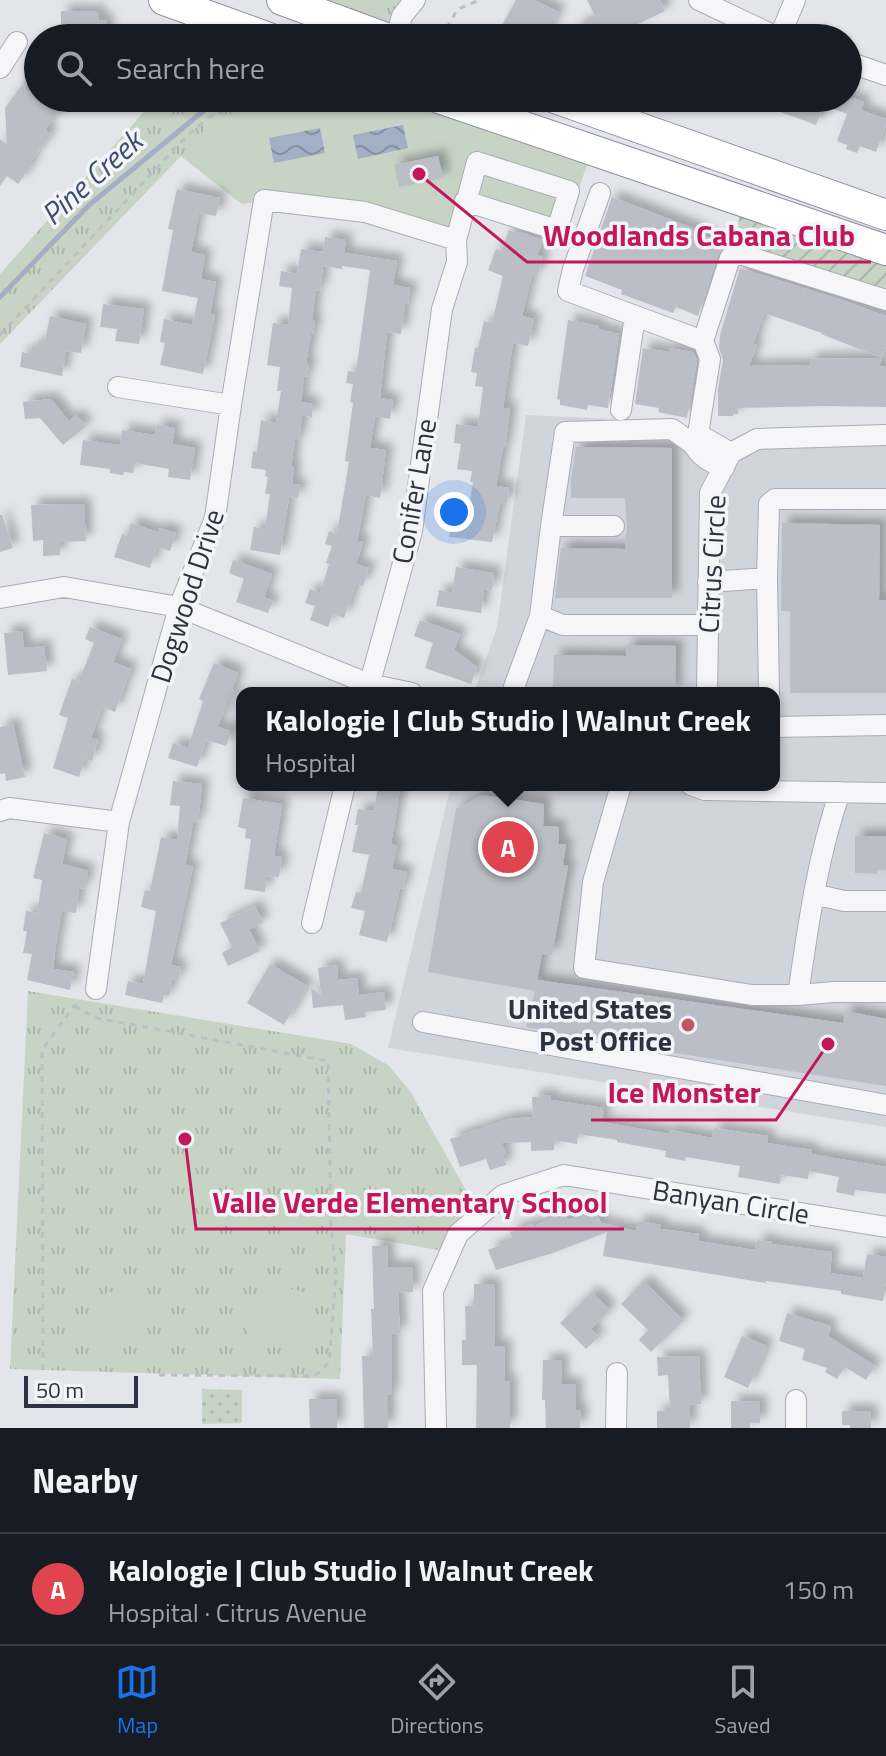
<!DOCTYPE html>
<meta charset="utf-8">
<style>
:root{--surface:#171b24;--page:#242831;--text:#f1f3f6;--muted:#9ea1a6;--line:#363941;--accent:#1a73e8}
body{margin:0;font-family:"Titillium Web",sans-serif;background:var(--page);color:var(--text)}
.scale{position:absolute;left:24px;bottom:20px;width:114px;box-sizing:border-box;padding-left:8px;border:4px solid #2d3240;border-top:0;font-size:22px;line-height:28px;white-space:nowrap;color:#2d3240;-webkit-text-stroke:6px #f3f4f7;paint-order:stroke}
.you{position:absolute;left:454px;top:512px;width:28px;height:28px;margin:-20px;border:6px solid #fff;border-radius:50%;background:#1a73e8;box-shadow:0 0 0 12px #1a73e833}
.badge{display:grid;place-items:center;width:52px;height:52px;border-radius:50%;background:var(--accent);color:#fff;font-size:26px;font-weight:700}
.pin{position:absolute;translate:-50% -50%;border:4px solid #fff;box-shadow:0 2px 8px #0006}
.popup{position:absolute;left:236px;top:687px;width:544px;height:104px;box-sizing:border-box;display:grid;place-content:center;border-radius:16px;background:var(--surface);filter:drop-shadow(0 2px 6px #0005);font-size:26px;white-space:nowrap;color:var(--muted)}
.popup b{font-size:30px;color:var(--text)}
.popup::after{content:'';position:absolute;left:50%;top:100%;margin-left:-16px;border:16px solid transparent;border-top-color:var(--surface)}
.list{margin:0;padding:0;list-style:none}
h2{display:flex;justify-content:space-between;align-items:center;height:104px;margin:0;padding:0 32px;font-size:34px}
h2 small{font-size:26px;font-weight:400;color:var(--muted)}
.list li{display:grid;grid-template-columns:52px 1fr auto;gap:24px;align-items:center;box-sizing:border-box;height:112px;padding:0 32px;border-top:2px solid var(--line)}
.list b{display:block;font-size:30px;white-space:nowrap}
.list p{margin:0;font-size:26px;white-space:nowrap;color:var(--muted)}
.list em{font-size:26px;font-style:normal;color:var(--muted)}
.icon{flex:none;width:44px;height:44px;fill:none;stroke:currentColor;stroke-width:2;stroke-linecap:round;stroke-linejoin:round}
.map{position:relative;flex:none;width:886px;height:1428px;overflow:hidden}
.search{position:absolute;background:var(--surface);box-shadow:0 2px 6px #0004;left:24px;right:24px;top:24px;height:88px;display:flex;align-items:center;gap:20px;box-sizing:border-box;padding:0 28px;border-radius:44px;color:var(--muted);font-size:30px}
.sheet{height:216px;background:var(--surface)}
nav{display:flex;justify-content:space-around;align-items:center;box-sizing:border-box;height:112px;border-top:2px solid var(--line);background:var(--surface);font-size:22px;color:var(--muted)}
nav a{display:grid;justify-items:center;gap:4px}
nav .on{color:var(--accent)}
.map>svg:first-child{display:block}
</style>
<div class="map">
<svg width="886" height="1428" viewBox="0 0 886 1428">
<defs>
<pattern id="grass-tufts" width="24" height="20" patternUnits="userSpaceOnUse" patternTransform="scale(2)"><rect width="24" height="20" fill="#c7d3c5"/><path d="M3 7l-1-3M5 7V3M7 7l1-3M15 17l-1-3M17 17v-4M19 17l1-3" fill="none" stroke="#abb6aa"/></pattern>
<pattern id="park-dots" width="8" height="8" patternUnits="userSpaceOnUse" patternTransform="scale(2)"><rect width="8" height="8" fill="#c7d3c5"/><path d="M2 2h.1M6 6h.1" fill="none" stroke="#abb6aa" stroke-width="1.8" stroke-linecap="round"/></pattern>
<pattern id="garden-furrows" width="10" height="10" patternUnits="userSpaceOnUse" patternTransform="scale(2)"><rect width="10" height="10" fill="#c7d3c5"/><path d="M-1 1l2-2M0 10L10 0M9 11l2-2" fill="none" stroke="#abb6aa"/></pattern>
<pattern id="water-waves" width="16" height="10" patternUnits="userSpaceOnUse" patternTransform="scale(2)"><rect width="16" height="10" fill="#a3afc5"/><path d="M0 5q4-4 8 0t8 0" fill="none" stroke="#858fa1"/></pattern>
<filter id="shadow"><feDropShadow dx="7" dy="-7" stdDeviation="4" flood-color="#0004"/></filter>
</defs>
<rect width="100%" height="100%" fill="#e3e5ea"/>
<path fill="#d2d4db" d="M526,415L662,421L731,453L757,439L886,435V1127L388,1048L451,785H774V693H474L497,627Z"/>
<path fill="url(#grass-tufts)" d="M302,0H424L397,38Z
M156,98H294L310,189L242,204L181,156L0,344V274Z
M28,991L351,1044L388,1065L410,1091L480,1215L450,1252L346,1234L340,1379L10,1369Z"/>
<path fill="url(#park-dots)" d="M202,1389L242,1390V1423L202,1424Z"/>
<path fill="url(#garden-furrows)" d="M738,200L886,250V300L740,254Z"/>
<path fill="#c7d3c5" d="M262,98H439L592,150L561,241L475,211L468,231L264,200L242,204L181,156L205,129Z
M273,1287L301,1291L310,1296L305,1351L257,1345C256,1344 248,1335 248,1334C241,1315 260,1296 273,1287Z
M109,1292C142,1295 148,1307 147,1339H95L96,1298Z"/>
<path fill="url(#water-waves)" d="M403,125L408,148L358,159L353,135Z
M320,128L325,153L274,163L269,138Z"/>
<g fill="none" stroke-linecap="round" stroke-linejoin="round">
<path stroke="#a3afc5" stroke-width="5" d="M295,38L315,22
M0,297L88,206L219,98"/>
</g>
<path fill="#bbbec6" filter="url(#shadow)" d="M516,0H534L559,12L545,38H525L502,25Z
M587,0H660L665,11L617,34L619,38H577L573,29L596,18Z
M61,11L99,12V20H107V38H75V29H61Z
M22,85L38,98H68L45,130L51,134L31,161L33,163L18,184L7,176L0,186V139L7,144L5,108Z
M745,98H853L864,102L861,110L886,119V125L876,152L860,146L857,153L846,149L847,145L837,141L847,114L824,105L816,125L745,99Z
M438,156L443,178L399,187L394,165Z
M177,189L220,198L216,216L199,213L191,252L205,255L201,279L216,282L210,314L215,315L203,374L160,365L165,343L160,342L164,319L192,325L198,298L162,291L173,230L168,229Z
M612,197L703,232L702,235L727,244L718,254L698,316L676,307L673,313L621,294L622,290L585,276Z
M509,230L518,234L519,232L543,240L537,255L543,257L537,276L532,274L522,316L534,319L528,346L513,343L503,408L510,409L505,447H503L496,486L509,488L507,504L500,502L492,542L449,537L453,512L468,514L473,482H470L472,471L457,469L461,444L454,443L456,424L478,427L483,387L475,386L477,373L471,372L475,347L478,348L484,321L492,323L503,276L488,270L496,249L501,251Z
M325,237L346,240L344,253L397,261L393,285L410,288L408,304H405L401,334L387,332L380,398L393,400L390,419L375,416L370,448L386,450L382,482H383L380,498L366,495L357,541L363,542L356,564L369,568L363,586L356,583L344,618L333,614L328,627L310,620L315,606L305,603L310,589L320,593L329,564L326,563L332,546L325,544L329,531L337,534L349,462L345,461L353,403L350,402L353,384L346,383L348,371L356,372L370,270L342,266V269L323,266L320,291L316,290L312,320H315L313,334H311L306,364H309L307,377H304L301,402L313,404L312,417L302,415L299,440H295L291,466H294L292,484L300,485L298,498L289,497L280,555L250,550L254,527L265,529L270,494H265L268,477L265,476L266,470L251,468L253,451L257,452L261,420L276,423L281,391H277L280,367L267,365L273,323L288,325L292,288L279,286L281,271L297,274L301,249L323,252Z
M740,268L839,299L886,316V346L882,358L821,334L822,333L764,313L753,344L757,345L749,366L810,365V359L882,358L879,366H886V407L823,406L738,408V414H733V416H718V389L723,360L719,347L720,335Z
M103,304L144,309L139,344L115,341L117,329L100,327Z
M50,316L86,324L81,353L66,351L62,376L20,367L22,352L31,354L32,346L38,347L39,340L45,341Z
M568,320L599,326L598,329L619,334L608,408L588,405L587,410L560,405V400L557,399Z
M643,348L669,352V348L693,352L697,360L687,418L658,412L659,408L635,404Z
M51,399L69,421L76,415L86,426L63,445L40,418L25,419L23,402Z
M157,425L175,428L172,444L195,448L190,480L168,477L169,469L135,463L133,473L124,472L123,475L110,473V469L80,465L83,440L120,445L122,430L155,435Z
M576,447L672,448V598H555L561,548L625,549L627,525L625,498H571V480Z
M84,504L86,541L60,542V555L43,556V540L33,541L31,505Z
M0,515H2L13,548L0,552Z
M131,523L158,532L159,528L176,533L170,551L157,547L150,568L114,557L122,534L127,536Z
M782,523L880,525L879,600H886V693H790V611H781Z
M233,560L272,574L264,598L273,601L268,613L236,602L244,579L229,573Z
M456,567L494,573L492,590L484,589L481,613L436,606L439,590L452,593Z
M420,620L460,634L454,650L477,667L471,684L425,668L433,643L414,636Z
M90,627L122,639L113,662L131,669L115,712L102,707L91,738L98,740L92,761L85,759L79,777L53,768L68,718L59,715L72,679L79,681L94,643L85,639Z
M22,631L24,648L44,646L47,671L8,675L4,633Z
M627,645L676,646L675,693H553L554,655L626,656Z
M214,663L238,673L232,690L235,692L231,701H228L217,727L231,731L226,746L206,740L197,767L168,758L173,743L188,748L203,701L199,699Z
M13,724L25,777L6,781L5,773L0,774V727Z
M173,781L202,784L198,823H193L185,865L193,867L171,965L181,967L178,981L172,979L169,996L164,995L162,1003L125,995L128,981L143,984L156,911L141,907L145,890L150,891L161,837L177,840L180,806L170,805Z
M378,786L400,790L391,844L397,846L392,869L407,872L403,889L400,888L387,942L359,935L365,911L351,908L356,892L361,893L369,855L352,852L358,825H355L358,809L374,811Z
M482,795L544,804L543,826L559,827L558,844H566L563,865L568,866L552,955L542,954L537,980L843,1023L846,1011L886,1019V1086L630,1046L526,1027L535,991L428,972L456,809Z
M243,798L282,804L274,856L282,857L279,877L267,876L265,892L244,889L251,839L245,838L246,829L238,827Z
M44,833L67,839L62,864L88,871L84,889L79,888L76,913L62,911L56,944L53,969L74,972L70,990L27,980L32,954L23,953L27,931H23L26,911L37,913L42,880L33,878Z
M855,836H886V870H877V874L855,873Z
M255,906L263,923L249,929L260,951L228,966L222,953L232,947L220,923Z
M270,964L307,986L284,1025L247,1003Z
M337,965L338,980L357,978L359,995L384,992L386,1010L365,1012L366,1017L345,1020L343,1005L313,1008L311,988L321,994L318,968Z
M551,1095V1100L604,1108L602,1122L669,1134L670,1130L712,1138L714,1128L768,1136L767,1143L812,1150L811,1154L886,1167V1194L855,1190L854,1196L836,1192L839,1177L809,1171L808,1179L781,1175L780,1184L738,1177L740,1166L686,1157L685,1161L665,1157L666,1151L617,1142V1140L578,1134L577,1144L554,1140V1150L531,1151V1142L502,1143L506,1154L503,1155L506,1165L490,1170L486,1159L460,1167L450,1139L508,1119L533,1117L532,1097Z
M595,1209L601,1223L636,1231L638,1221L661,1225V1229L699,1234L698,1241L755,1250L757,1240L772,1242V1244L832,1252L830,1273L863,1278L867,1254L886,1257V1280L883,1301L841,1294V1291L766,1281V1283L603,1256L607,1232L553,1253L496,1270L488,1250L513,1240L510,1232L532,1224L533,1226L565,1214L568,1220Z
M372,1246H387L388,1267H412L413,1292L398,1293L400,1333L392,1334V1395H388V1428H364L362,1356H373L371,1309H374Z
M644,1281L683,1320L651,1352L639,1340L648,1330L621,1304Z
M474,1284H494L495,1346H505L504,1381H510V1428H476L477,1365H462V1340H466L465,1306H474Z
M592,1292L610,1310L591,1329L599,1337L586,1349L560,1323Z
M787,1313L831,1326L828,1336L875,1366L866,1380L845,1367L837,1379L825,1372L827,1368L802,1360L805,1349L779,1341Z
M742,1336L767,1346L748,1388L724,1377Z
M699,1356L701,1404L690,1405V1428H657V1411H670L668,1375L658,1376L657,1357Z
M543,1360H562L561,1384H576V1410H581L580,1428H546L545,1400H542Z
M309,1399H337V1428H310Z
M731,1401L760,1402V1423H750V1428H731Z
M842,1411H870L871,1428H850V1425H842Z"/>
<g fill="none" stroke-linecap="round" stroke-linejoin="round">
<g stroke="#a9acb4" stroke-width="22">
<path id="minor" d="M699,0L779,38
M396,38L402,16L415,0
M779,38L795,0
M848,62L886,75
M0,68L17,42
M600,193L573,269L568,291L703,341L710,359L698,434L731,453
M703,341L730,258L740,254L886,300
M118,387L231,405
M621,410L635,316
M705,443L717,453L724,468C710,462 700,457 693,444Z
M551,526L565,432L672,429L693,444
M708,582L767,578
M0,598L64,587L179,607L369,684L412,693
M540,616L563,625H708
M514,687L540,616L551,526H614
M367,693L412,531L442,309L457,262L456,240L477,162L569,191L557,230L465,201
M707,693L710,493L731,453L757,439L886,435
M769,693L767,578L769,504L775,499H886
M774,727L886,725
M621,785L593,882L584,968L752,995H798L834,992H886
M691,785L705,790L886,793
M0,811L9,808L119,822
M814,894L844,901H886
M312,923L345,785
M96,989L119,822L179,607L215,518L231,405L264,200L365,212L456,240
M798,995C808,927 817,858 840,792
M423,1022L886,1105
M436,1428L433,1291L458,1234L503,1195L564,1175L886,1227
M616,1428L617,1373
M796,1428V1400"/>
</g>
<g stroke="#8c919f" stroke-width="32">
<path id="highway" d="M164,0L269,38
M282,0L386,38
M439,98L886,250
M555,98L886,215"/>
</g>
<path stroke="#bebfc4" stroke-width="3" stroke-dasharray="6 6" stroke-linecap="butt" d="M440,38L458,9L480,0
M0,335L184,139L208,118L249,98
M74,1006L97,1018L328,1061L331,1224L336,1275L329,1362L322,1371L312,1376L159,1375
M43,1370L42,1050L74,1006L82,1000"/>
<use href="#minor" stroke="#f6f6f8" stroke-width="20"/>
<use href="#highway" stroke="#fff" stroke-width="30"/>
</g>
<circle fill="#bf585b" stroke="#f3f4f7" stroke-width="3" cx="688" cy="1025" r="8"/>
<g text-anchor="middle" stroke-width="7" stroke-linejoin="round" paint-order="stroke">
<g font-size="28" fill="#2d3240" stroke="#f3f4f7">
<text transform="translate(414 491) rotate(-80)" y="10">Conifer Lane</text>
<text transform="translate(712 564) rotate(-87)" y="10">Citrus Circle</text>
<text transform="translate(187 596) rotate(-72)" y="10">Dogwood Drive</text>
<text transform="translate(731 1202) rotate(9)" y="10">Banyan Circle</text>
</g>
<g font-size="28" font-weight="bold" fill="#2d3240" stroke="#f3f4f7" text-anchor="end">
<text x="672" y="1019">United States<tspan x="672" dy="32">Post Office</tspan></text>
</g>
<g font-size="30" font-style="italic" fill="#3c4d6f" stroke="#f3f4f7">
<text transform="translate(92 178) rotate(-42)" y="10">Pine Creek</text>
</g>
</g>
<path fill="none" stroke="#c2185b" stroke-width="3" d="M419 174L527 262H871M828 1044L776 1120H591M185 1139L196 1229H624"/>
<g fill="#c2185b" stroke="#f3f4f7" stroke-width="3">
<circle cx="419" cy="174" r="8"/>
<circle cx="828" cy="1044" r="8"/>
<circle cx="185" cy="1139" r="8"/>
</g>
<g font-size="30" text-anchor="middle" font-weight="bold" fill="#c2185b" stroke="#f3f4f7" stroke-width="7" stroke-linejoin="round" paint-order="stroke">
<text x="699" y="246">Woodlands Cabana Club</text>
<text x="684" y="1103">Ice Monster</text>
<text x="410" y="1213">Valle Verde Elementary School</text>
</g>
</svg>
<div class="scale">50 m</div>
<div class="you"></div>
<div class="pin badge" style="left:508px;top:847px;background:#e0444e">A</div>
<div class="popup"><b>Kalologie | Club Studio | Walnut Creek</b>Hospital</div>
<div class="search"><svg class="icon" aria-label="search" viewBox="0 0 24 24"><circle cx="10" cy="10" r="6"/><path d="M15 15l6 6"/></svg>Search here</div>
</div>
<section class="sheet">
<h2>Nearby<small></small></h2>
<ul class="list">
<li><span class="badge" style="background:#e0444e">A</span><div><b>Kalologie | Club Studio | Walnut Creek</b><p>Hospital · Citrus Avenue</p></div><em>150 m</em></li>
</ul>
</section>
<nav>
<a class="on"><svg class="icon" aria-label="map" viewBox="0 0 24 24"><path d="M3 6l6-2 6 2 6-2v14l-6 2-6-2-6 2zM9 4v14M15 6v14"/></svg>Map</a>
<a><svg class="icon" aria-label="directions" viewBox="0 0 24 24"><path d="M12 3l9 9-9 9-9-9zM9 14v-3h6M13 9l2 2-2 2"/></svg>Directions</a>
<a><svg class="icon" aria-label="saved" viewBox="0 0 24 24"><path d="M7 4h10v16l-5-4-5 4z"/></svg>Saved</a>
</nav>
